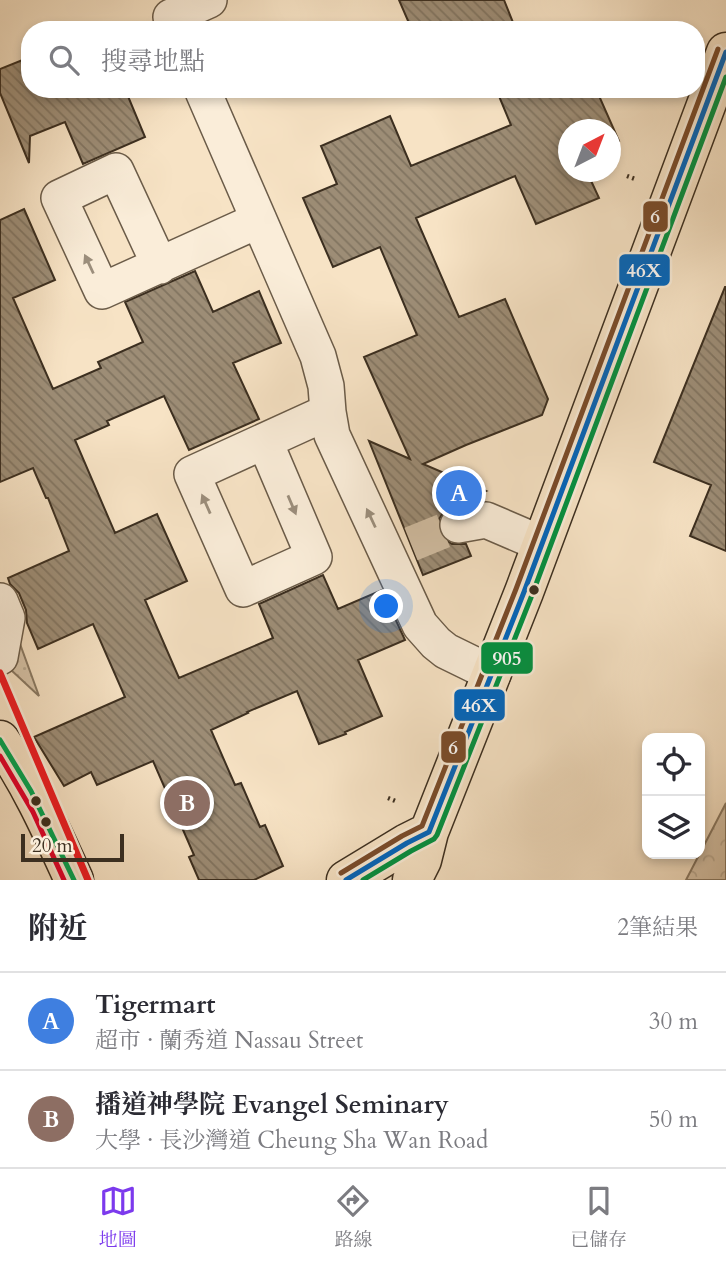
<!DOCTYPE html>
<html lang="zh-TW">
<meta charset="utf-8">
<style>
:root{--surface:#fff;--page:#f2f2f3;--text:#2b2b33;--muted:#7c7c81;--line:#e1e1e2;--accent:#7c3aed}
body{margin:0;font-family:Cardo,"Noto Serif TC",serif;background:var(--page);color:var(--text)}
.controls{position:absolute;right:21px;bottom:21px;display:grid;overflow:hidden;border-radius:14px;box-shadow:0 4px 10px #0003}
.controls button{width:63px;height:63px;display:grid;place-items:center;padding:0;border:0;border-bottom:2px solid var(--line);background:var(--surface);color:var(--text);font:35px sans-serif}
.compass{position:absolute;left:558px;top:119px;width:63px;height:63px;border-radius:50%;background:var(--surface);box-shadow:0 4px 10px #0003;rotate:42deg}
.scale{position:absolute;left:21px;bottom:18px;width:103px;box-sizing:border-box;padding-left:7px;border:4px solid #3c2f20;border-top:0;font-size:19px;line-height:24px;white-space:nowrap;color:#3c2f20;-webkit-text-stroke:5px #faedd9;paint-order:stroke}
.you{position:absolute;left:387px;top:607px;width:24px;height:24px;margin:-18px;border:5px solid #fff;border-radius:50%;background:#1a73e8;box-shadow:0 0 0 10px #1a73e833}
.badge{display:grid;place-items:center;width:46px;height:46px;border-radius:50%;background:var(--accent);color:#fff;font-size:23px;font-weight:700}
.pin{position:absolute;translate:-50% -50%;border:4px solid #fff;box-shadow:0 2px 7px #0006}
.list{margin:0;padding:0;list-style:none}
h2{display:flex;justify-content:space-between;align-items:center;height:91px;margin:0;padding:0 28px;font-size:30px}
h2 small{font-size:23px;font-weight:400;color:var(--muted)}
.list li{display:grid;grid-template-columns:46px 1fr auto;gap:21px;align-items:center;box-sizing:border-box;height:98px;padding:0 28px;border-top:2px solid var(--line)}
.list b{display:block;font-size:26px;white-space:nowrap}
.list p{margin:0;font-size:23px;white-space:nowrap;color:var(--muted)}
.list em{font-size:23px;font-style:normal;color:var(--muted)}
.icon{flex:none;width:38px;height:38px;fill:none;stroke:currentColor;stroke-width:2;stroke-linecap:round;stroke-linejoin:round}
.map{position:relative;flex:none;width:726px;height:880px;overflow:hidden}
.search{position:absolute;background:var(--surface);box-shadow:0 4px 10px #0003;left:21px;right:21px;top:21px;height:77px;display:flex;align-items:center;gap:18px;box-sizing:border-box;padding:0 24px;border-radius:28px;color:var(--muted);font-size:26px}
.sheet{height:287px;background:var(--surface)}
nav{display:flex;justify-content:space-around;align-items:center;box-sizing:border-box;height:98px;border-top:2px solid var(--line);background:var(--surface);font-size:19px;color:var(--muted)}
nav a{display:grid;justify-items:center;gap:4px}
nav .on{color:var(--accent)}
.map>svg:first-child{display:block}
</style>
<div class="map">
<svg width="726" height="880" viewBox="0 0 726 880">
<defs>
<pattern id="grass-dots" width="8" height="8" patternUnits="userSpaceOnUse" patternTransform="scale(1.75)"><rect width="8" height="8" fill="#d7c4a9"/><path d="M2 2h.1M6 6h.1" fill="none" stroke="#b9a991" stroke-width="1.8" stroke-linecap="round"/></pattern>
<pattern id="forest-crowns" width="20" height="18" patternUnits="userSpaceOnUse" patternTransform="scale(1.75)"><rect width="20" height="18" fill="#d7c4a9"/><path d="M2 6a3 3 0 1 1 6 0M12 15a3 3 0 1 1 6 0" fill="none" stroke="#b9a991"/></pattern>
<pattern id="building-back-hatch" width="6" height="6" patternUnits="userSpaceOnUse" patternTransform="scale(1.75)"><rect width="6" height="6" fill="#9d8d76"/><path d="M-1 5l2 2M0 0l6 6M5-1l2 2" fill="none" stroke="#817460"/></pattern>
</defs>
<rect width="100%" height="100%" fill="#f7e3c5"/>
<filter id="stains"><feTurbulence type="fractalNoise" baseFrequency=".00286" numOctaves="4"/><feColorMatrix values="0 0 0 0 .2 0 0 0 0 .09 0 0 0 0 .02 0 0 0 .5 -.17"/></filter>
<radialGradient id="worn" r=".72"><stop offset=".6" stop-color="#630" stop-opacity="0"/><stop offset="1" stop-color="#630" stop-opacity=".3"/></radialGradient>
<path fill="url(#grass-dots)" stroke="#8a7a64" stroke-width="2" d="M0,589L39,696L10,669Z"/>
<path fill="url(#forest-crowns)" stroke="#8a7a64" stroke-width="2" d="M726,803V880H686Z"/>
<path fill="url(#building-back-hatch)" stroke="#3c2f20" stroke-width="2" d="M399,0H504L516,30H412Z
M30,57V89H125L145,137L83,164L65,122L30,136L29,163L0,93V69Z
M496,89H596L619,141L611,145V130H569V172H587L599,198L536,224L515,176L416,218L459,317L505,299L548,399L542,415L466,445L423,464L486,491L451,505L445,510L439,519L438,529L443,538L452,544H466L471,556L423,575L369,441L410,459L364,357L417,335L380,247L333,267L303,198L337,184L321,146L390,116L411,166L511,125Z
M24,209L55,280L13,298L53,389L101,368L98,362L143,342L125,302L195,271L213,312L259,291L281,343L233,363L259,419L189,450L164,396L107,421L109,425L75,440L115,533L157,514L187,581L145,600L179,678L273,638L259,604L323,575L338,609L382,590L405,640L358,660L382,716L345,732L346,734L319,744L297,691L247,712L248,713L211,730L235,785L241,783L260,827L265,825L283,866L254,880H199L189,857L194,855L153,761L97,785L91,772L64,786L34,737L125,697L93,624L38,649L27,623L26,610L19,593L10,584L8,578L69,551L48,498H46L33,468L0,482V220Z
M725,287H726V551L690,536L711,485L654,462Z"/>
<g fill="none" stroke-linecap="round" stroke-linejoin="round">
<path stroke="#d2bfa4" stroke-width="35" stroke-dasharray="35 18" stroke-linecap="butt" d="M411,544L458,525"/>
<g stroke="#6b5c49" stroke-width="38">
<path id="minor" d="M171,17L209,0
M202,89L318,356L326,386L328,412L332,435L420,625L436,643L446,651L493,674
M160,266L116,171L59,198L102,291L259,220
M265,442L314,557L243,589L192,474L328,412
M458,525L486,520L542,544
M0,601L7,618L0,657"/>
</g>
<g stroke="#3c2f20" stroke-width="41">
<path id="major" d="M0,740C31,784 52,832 74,880
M346,880L407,843L429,832
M412,880L422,860L429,832L524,592L726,52"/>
</g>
<path stroke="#3c2f20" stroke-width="4.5" stroke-dasharray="2 3.5" stroke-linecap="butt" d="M627,176L635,179
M388,798L398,802"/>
<use href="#minor" stroke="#faedd9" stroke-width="35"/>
<use href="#major" stroke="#f7e3c5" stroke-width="38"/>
<g stroke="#faedd9" stroke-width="10">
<path id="bus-1" d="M346,880L407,843L429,832L524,592L726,52"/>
</g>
<g stroke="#faedd9" stroke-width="10">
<path id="bus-2" d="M363,880L411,851L434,839L437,835L532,595L726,77"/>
</g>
<g stroke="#faedd9" stroke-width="10">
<path id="bus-3" d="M341,873L402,836L422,826L516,589L718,49"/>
</g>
<g stroke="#faedd9" stroke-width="10">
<path id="bus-4" d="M0,740L31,791L74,880"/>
</g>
<g stroke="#faedd9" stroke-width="10">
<path id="bus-5" d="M0,756L33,812L64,880"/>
</g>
<use href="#bus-1" stroke="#0065bd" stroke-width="5"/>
<use href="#bus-2" stroke="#009140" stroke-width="5"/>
<use href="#bus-3" stroke="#7a4b2a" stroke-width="5"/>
<use href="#bus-4" stroke="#00a651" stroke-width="5"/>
<use href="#bus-5" stroke="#e4002b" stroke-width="5"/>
<g stroke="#faedd9" stroke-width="12">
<path id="metro-1" d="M0,673L88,880"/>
</g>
<use href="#metro-1" stroke="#ed1d24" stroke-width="7"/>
</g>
<defs><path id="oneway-solid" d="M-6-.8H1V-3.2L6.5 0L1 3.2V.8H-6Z" transform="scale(1.75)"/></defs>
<g fill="#9b8e7c">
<use href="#oneway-solid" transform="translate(89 264) rotate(-115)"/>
<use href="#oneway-solid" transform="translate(206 504) rotate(-114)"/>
<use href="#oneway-solid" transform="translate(292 505) rotate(67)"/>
<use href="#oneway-solid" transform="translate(371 518) rotate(-115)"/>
</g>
<g fill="#3c2f20" stroke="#faedd9" stroke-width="2.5">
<circle cx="534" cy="590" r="6"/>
<circle cx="36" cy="801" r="6"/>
<circle cx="46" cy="822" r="6"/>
</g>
<g stroke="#faedd9" stroke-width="2.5">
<rect x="642" y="200" width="27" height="33" rx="7" fill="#7a4b2a"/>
<rect x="618" y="253" width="53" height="34" rx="7" fill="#0065bd"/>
<rect x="480" y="641" width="54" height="34" rx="7" fill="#009140"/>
<rect x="453" y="688" width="53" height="34" rx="7" fill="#0065bd"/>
<rect x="440" y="730" width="27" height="34" rx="7" fill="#7a4b2a"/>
</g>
<g font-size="19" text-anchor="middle" font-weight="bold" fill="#fff">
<text x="655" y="223">6</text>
<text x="644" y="277">46X</text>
<text x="507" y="665">905</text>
<text x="479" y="712">46X</text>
<text x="453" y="754">6</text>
</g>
<rect width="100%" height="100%" filter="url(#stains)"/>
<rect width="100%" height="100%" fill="url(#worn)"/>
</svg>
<div class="controls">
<button><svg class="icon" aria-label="locate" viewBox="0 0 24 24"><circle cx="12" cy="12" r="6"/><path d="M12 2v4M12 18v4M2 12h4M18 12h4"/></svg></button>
<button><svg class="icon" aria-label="layers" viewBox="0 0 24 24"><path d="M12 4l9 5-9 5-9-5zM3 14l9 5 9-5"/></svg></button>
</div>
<svg class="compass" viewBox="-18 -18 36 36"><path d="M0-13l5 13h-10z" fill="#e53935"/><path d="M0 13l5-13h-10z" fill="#7c7c81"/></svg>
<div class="scale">20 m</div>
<div class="you"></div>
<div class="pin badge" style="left:459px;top:493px;background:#3f7fe0">A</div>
<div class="pin badge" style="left:187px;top:803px;background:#8d6e63">B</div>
<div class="search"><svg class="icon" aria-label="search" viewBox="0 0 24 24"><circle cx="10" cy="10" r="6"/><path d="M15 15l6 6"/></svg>搜尋地點</div>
</div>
<section class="sheet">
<h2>附近<small>2筆結果</small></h2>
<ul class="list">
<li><span class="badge" style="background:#3f7fe0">A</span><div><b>Tigermart</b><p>超市 · 蘭秀道 Nassau Street</p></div><em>30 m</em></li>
<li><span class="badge" style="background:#8d6e63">B</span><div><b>播道神學院 Evangel Seminary</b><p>大學 · 長沙灣道 Cheung Sha Wan Road</p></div><em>50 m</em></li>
</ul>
</section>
<nav>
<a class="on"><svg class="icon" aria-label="map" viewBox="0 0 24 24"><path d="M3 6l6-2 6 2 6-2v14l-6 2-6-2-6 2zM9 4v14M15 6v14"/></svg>地圖</a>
<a><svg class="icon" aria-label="directions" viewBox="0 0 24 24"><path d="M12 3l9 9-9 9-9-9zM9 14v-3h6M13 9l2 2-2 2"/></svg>路線</a>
<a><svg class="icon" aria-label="saved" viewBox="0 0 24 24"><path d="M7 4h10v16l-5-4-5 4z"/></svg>已儲存</a>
</nav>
